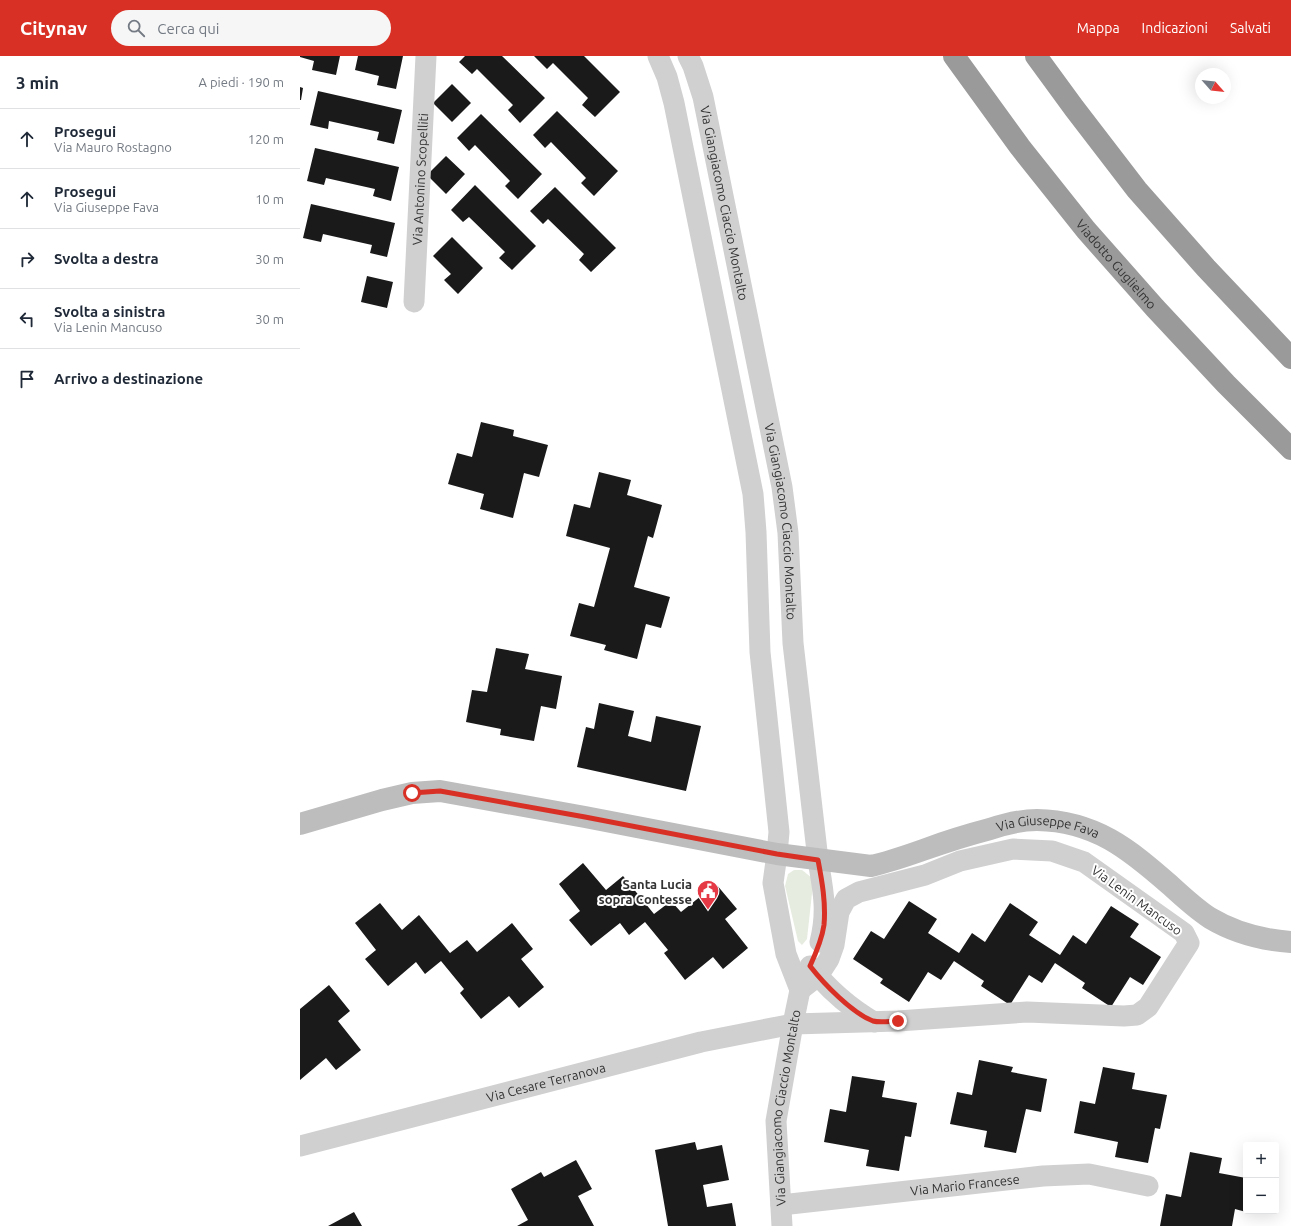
<!DOCTYPE html>
<html lang="it">
<meta charset="utf-8">
<style>
:root{--surface:#fff;--page:#f6f6f7;--text:#1f2937;--muted:#747a83;--line:#e0e1e3;--accent:#d93025}
body{margin:0;font-family:Ubuntu,sans-serif;background:var(--page);color:var(--text)}
.controls{position:absolute;right:12px;bottom:12px;display:grid;overflow:hidden;border-radius:4px;box-shadow:0 4px 16px #0002}
.controls button{width:36px;height:36px;display:grid;place-items:center;padding:0;border:0;border-bottom:1px solid var(--line);background:var(--surface);color:var(--text);font:20px sans-serif}
.compass{position:absolute;left:895px;top:12px;width:36px;height:36px;border-radius:50%;background:var(--surface);box-shadow:0 4px 16px #0002;rotate:117deg}
.stop{position:absolute;width:12px;height:12px;margin:-9px;border:3px solid #d93025;border-radius:50%;background:#fff}
.stop.end{background:#d93025;border-color:#fff;box-shadow:0 1px 4px #0008}
.list{margin:0;padding:0;list-style:none}
h2{display:flex;justify-content:space-between;align-items:center;height:52px;margin:0;padding:0 16px;font-size:17px}
h2 small{font-size:13px;font-weight:400;color:var(--muted)}
.list li{display:grid;grid-template-columns:26px 1fr auto;gap:12px;align-items:center;box-sizing:border-box;height:60px;padding:0 16px;border-top:1px solid var(--line)}
.list b{display:block;font-size:15px;white-space:nowrap}
.list p{margin:0;font-size:13px;white-space:nowrap;color:var(--muted)}
.list em{font-size:13px;font-style:normal;color:var(--muted)}
.icon{flex:none;width:22px;height:22px;fill:none;stroke:currentColor;stroke-width:2;stroke-linecap:round;stroke-linejoin:round}
.map{position:relative;flex:none;width:991px;height:1170px;overflow:hidden}
header{display:flex;align-items:center;gap:24px;box-sizing:border-box;height:56px;padding:0 20px;background:var(--accent);color:#fff}
header strong{font-size:19px}
nav{display:flex;gap:22px;margin-inline-start:auto;font-size:14px}
.search{width:280px;height:36px;background:var(--page);display:flex;align-items:center;gap:10px;box-sizing:border-box;padding:0 14px;border-radius:22px;color:var(--muted);font-size:15px}
main{display:flex}
aside{flex:1;background:var(--surface)}
.map>svg:first-child{display:block}
</style>
<header>
<strong>Citynav</strong>
<div class="search"><svg class="icon" aria-label="search" viewBox="0 0 24 24"><circle cx="10" cy="10" r="6"/><path d="M15 15l6 6"/></svg>Cerca qui</div>
<nav><a>Mappa</a><a>Indicazioni</a><a>Salvati</a></nav>
</header>
<main>
<aside>
<h2>3 min<small>A piedi · 190 m</small></h2>
<ul class="list">
<li><svg class="icon" aria-label="ahead" viewBox="0 0 24 24"><path d="M12 20V5M6 11l6-6 6 6"/></svg><div><b>Prosegui</b><p>Via Mauro Rostagno</p></div><em>120 m</em></li>
<li><svg class="icon" aria-label="ahead" viewBox="0 0 24 24"><path d="M12 20V5M6 11l6-6 6 6"/></svg><div><b>Prosegui</b><p>Via Giuseppe Fava</p></div><em>10 m</em></li>
<li><svg class="icon" aria-label="right" viewBox="0 0 24 24"><path d="M7 20v-9h11M14 6l5 5-5 5"/></svg><div><b>Svolta a destra</b></div><em>30 m</em></li>
<li><svg class="icon" aria-label="left" viewBox="0 0 24 24"><path d="M17 20v-9H6M10 6l-5 5 5 5"/></svg><div><b>Svolta a sinistra</b><p>Via Lenin Mancuso</p></div><em>30 m</em></li>
<li><svg class="icon" aria-label="arrive" viewBox="0 0 24 24"><path d="M6 21V4h12l-3 4 3 4H6"/></svg><div><b>Arrivo a destinazione</b></div></li>
</ul>
</aside>
<div class="map">
<svg width="991" height="1170" viewBox="0 0 991 1170">
<rect width="100%" height="100%" fill="#fff"/>
<path fill="#e6ecdf" d="M494,814H502L512,822L513,828L507,883L502,889L498,885L485,830L488,818Z"/>
<path fill="#1a1a1a" d="M0,0H40L36,19L12,14L14,5L0,1Z
M58,0H103L96,33L77,29L79,20L55,14Z
M165,0H202L245,42L220,67L208,54L213,49L177,13L172,18L159,6Z
M234,0H284L320,36L295,61L282,49L288,42L253,7L247,13Z
M152,28L171,47L152,66L133,47Z
M0,31L3,32L1,44H0Z
M18,35L102,54L94,88L77,84L79,76L29,65L28,73L10,69Z
M257,55L318,115L294,140L281,127L286,122L251,86L245,92L233,79Z
M181,58L242,118L218,143L205,130L210,125L175,89L169,95L157,82Z
M15,92L99,111L91,145L73,140L75,133L26,122L24,129L7,125Z
M146,100L165,118L146,138L127,119Z
M175,129L236,190L212,214L199,202L205,196L169,161L163,166L151,154Z
M255,131L316,192L291,216L279,204L284,198L248,163L243,168L230,155Z
M11,148L95,167L87,201L70,197L72,189L23,178L21,186L3,182Z
M152,181L183,212L158,238L144,224L151,218L133,200Z
M67,220L93,226L87,252L61,246Z
M181,366L214,374L213,380L248,389L239,421L224,417L213,462L180,453L184,438L148,428L157,397L172,401Z
M299,416L331,424L327,439L362,449L353,482L348,480L334,531L370,541L361,572L346,568L337,603L304,594L306,589L270,580L279,547L294,551L310,492L266,480L274,448L290,452Z
M196,592L229,598L225,613L262,620L256,653L241,650L234,685L200,679L201,673L166,666L172,634L187,636Z
M299,647L334,655L328,680L351,686L356,660L401,670L386,735L277,711L286,671L294,673Z
M283,807L306,834L323,820L354,858L371,845L381,856L416,828L437,853L425,863L448,892L423,913L413,901L385,924L364,897L368,894L345,866L329,879L320,867L291,890L269,864L280,855L259,828Z
M609,845L637,863L628,877L659,897L672,877L685,886L710,847L738,866L729,879L760,899L773,879L786,888L811,850L839,868L830,881L861,901L843,929L830,921L811,951L782,932L785,927L755,907L742,927L729,919L710,949L681,930L684,925L654,905L641,924L628,916L609,946L580,927L583,923L553,903L571,875L584,883Z
M80,847L102,874L119,859L150,897L167,884L177,896L212,867L233,893L221,903L244,931L219,952L209,940L181,963L160,937L164,933L141,905L125,918L116,906L88,930L65,903L76,894L55,867Z
M29,929L50,955L38,965L61,994L36,1014L26,1002L0,1024V953Z
M679,1004L713,1011L711,1016L747,1023L741,1056L726,1053L716,1097L684,1091L687,1075L650,1068L657,1036L672,1039Z
M803,1011L835,1017L832,1033L867,1039L860,1073L855,1072L848,1107L815,1101L818,1086L774,1077L780,1045L795,1048Z
M552,1020L585,1025L582,1041L617,1047L611,1081L605,1080L599,1115L566,1110L569,1094L524,1086L530,1053L546,1056Z
M395,1086L397,1094L422,1089L429,1124L403,1129L407,1151L432,1147L436,1170H368L355,1094Z
M890,1096L922,1102L919,1117L946,1122V1156L935,1153L932,1170H860L866,1138L881,1141Z
M276,1104L292,1133L278,1140L294,1170H217L228,1164L211,1133L241,1116L244,1121Z
M54,1156L62,1170H28Z"/>
<g fill="none" stroke-linecap="round" stroke-linejoin="round">
<g stroke="#d0d0d0" stroke-width="21">
<path d="M358,0L367,21L374,47L453,438L456,476L460,596L479,776L477,798L473,827L486,898L500,934"/>
<path id="s1" d="M388,0L393,10L403,41L482,431L488,477L493,587L518,804C523,834 528,855 520,886"/>
<path id="s2" d="M114,246L126,0"/>
<path d="M510,910C528,933 550,952 574,966"/>
<path id="s3" d="M0,1090L401,986L493,968L598,965L727,956L824,960L837,959L848,951L889,887L884,877L784,806L752,795L713,793L660,805L625,819L559,836L546,843L539,856L534,889L529,903L518,920L500,934"/>
<path id="s4" d="M481,1149L743,1120L789,1118L848,1130"/>
<path id="s5" d="M482,1170L476,1065L493,968L500,934L505,922"/>
</g>
<path stroke="#bdbdbd" stroke-width="22" id="s6" d="M0,768L82,744L112,737L140,735L285,761L477,798L571,810C589,806 606,800 623,794C645,786 667,779 690,773C705,768 721,764 737,764C795,765 829,793 870,829C883,841 896,853 910,862C935,877 963,884 991,886"/>
<g stroke="#9a9a9a" stroke-width="22">
<path id="s7" d="M654,0L720,91L786,174L855,252L926,328L991,393"/>
<path d="M736,0L774,52L837,134L906,212L991,302"/>
</g>
</g>
<g fill="none" stroke-linecap="round" stroke-linejoin="round">
<path stroke="#d93025" stroke-width="5" d="M112,737L140,735L285,761L477,798L518,804C522,825 526,847 524,869C522,883 516,897 510,910C524,928 552,957 573,965C580,967 591,965 598,965"/>
</g>
<defs>
<g id="civic-pin" transform="scale(1.15)"><path d="M0 17L-7.5 6A9.5 9.5 0 1 1 7.5 6Z" fill="#e63946" stroke="#fff"/><path d="M-.6-6.5H3V-4.5H.6V-3L4-1V1h2V6H-6V1h2V-1L-.6-3ZM-1.2 2.5V6h2.4V2.5Z" fill="#fff"/></g>
</defs>
<g fill-rule="evenodd">
<use href="#civic-pin" x="408" y="835"/>
</g>
<g text-anchor="middle" stroke-width="4" stroke-linejoin="round" paint-order="stroke">
<g font-size="13" fill="#333" stroke="#fff">
<text dy="5" stroke="none"><textPath href="#s2" startOffset="123">Via Antonino Scopelliti</textPath></text>
<text dy="5" stroke="none"><textPath href="#s1" startOffset="152">Via Giangiacomo Ciaccio Montalto</textPath></text>
<text dy="5" stroke="none"><textPath href="#s7" startOffset="264">Viadotto Guglielmo</textPath></text>
<text dy="5" stroke="none"><textPath href="#s1" startOffset="476">Via Giangiacomo Ciaccio Montalto</textPath></text>
<text dy="5" stroke="none"><textPath href="#s6" startOffset="766">Via Giuseppe Fava</textPath></text>
<text transform="translate(837 844) rotate(36)" y="5">Via Lenin Mancuso</text>
<text dy="5" stroke="none"><textPath href="#s3" startOffset="254">Via Cesare Terranova</textPath></text>
<text dy="5" stroke="none"><textPath href="#s5" startOffset="119">Via Giangiacomo Ciaccio Montalto</textPath></text>
<text dy="5" stroke="none"><textPath href="#s4" startOffset="185">Via Mario Francese</textPath></text>
</g>
<g font-size="13" font-weight="bold" fill="#333" stroke="#fff" text-anchor="end">
<text x="392" y="833">Santa Lucia<tspan x="392" dy="15">sopra Contesse</tspan></text>
</g>
</g>
</svg>
<div class="controls">
<button>+</button>
<button>−</button>
</div>
<svg class="compass" viewBox="-18 -18 36 36"><path d="M0-13l5 13h-10z" fill="#e53935"/><path d="M0 13l5-13h-10z" fill="#747a83"/></svg>
<div class="stop" style="left:112px;top:737px"></div>
<div class="stop end" style="left:598px;top:965px"></div>
</div>
</main>
